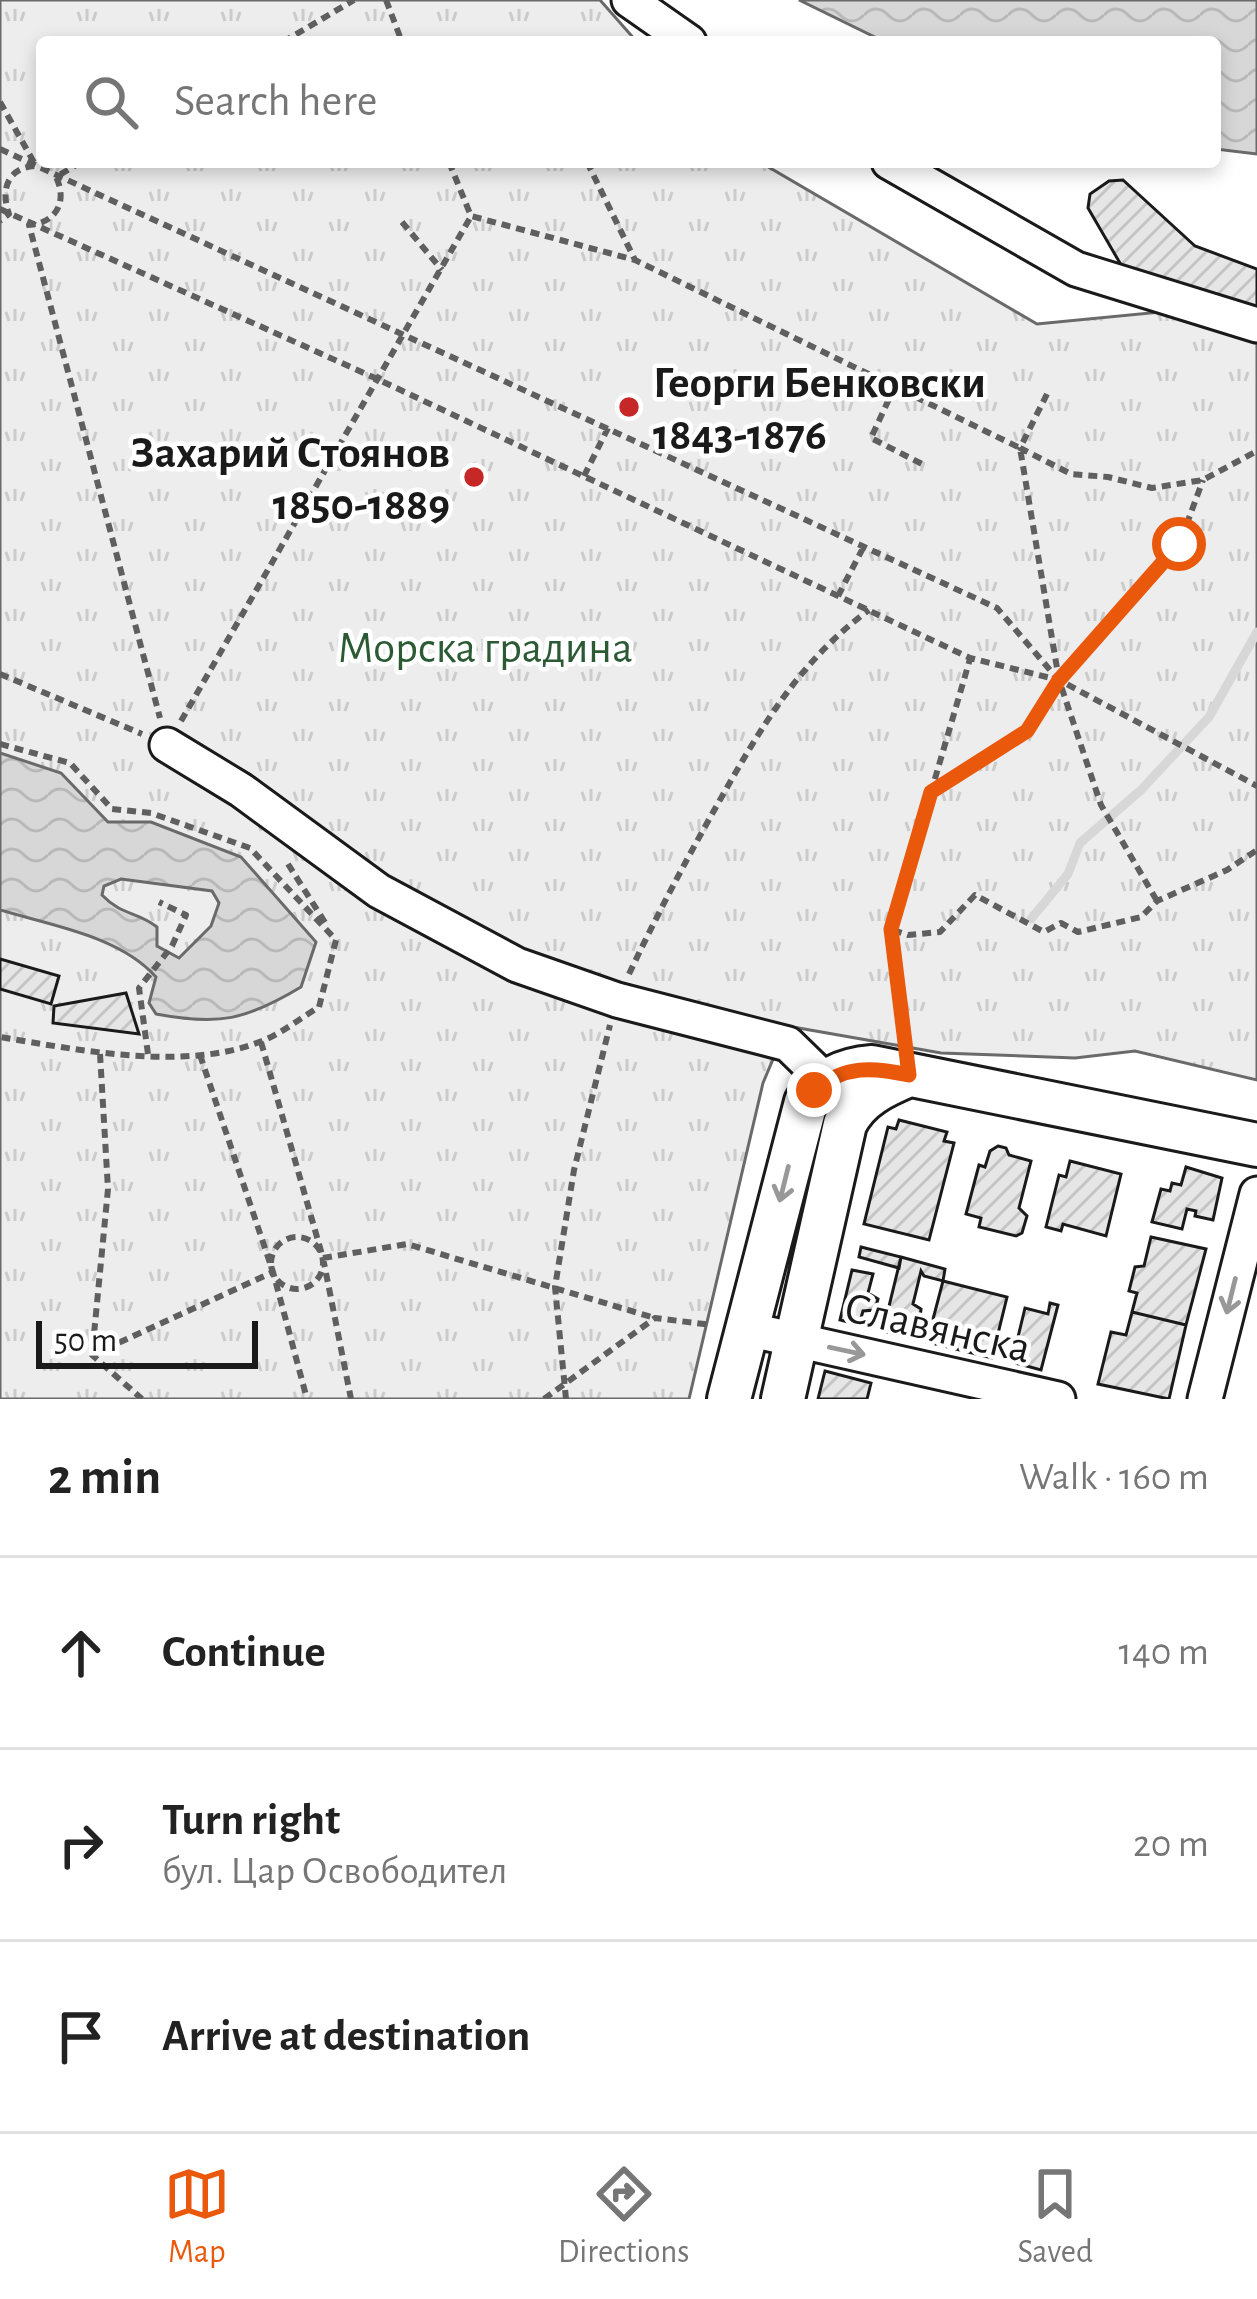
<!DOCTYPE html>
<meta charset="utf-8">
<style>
:root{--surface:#fff;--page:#f6f6f6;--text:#222;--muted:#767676;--line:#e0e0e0;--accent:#ea580c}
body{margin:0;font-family:"Alegreya Sans",sans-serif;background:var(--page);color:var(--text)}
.scale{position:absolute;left:36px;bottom:30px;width:222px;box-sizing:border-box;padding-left:12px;border:6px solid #1a1a1a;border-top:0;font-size:33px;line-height:42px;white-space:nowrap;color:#1a1a1a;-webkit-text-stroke:9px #fff;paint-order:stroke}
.stop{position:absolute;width:36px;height:36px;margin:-27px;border:9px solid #ea580c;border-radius:50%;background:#fff}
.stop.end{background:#ea580c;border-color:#fff;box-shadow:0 3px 12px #0008}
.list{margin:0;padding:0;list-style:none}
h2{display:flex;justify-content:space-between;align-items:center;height:156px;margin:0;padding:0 48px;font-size:51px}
h2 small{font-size:39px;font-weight:400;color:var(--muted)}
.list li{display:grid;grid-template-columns:78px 1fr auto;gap:36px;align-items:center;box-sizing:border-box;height:192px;padding:0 48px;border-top:3px solid var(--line)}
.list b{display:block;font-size:45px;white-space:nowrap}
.list p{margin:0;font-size:39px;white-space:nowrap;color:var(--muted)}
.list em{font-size:39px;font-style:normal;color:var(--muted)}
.icon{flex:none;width:66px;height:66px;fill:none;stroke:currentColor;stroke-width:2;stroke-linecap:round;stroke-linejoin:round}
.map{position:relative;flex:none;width:1257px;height:1399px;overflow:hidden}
.search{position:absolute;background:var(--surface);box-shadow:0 6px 18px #0003;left:36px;right:36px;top:36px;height:132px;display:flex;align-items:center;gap:30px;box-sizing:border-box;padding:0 42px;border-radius:12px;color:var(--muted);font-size:45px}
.sheet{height:732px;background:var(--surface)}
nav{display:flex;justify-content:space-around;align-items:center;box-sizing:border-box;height:168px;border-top:3px solid var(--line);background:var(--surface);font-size:33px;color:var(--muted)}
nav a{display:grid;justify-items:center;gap:6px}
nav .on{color:var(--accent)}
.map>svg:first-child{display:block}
</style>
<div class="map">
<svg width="1257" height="1399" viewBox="0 0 1257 1399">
<defs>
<pattern id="park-tufts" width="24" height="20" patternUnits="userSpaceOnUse" patternTransform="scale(3)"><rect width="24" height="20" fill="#ededed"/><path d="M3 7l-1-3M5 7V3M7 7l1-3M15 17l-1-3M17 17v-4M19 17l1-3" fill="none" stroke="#cbcbcb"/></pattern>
<pattern id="water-waves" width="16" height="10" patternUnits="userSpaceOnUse" patternTransform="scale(3)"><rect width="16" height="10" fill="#d7d7d7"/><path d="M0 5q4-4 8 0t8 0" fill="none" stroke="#b8b8b8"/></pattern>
<pattern id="building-hatch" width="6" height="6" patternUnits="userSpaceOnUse" patternTransform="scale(3)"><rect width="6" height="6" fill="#e6e6e6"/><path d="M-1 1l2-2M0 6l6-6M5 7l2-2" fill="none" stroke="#c5c5c5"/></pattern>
</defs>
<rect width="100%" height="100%" fill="#fff"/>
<path fill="url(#park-tufts)" stroke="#6a6a6a" stroke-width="3" d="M0,0H600L637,42H42V162H760L1037,324L1243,304L1257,309V1080L1135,1051L1075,1058L941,1053L787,1026L763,1083L689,1399H0Z"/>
<path fill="url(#water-waves)" stroke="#6a6a6a" stroke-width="3" fill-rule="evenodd" d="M799,0H1257V154L1215,149V42H885Z
M0,753L61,773L108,822H151L241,857L316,942L301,987C246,1020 219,1026 156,1014L149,1003L156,977C120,936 50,925 0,910ZM121,879L212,891L219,903L211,926L179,958L157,946V927C137,911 122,916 102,895L104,886Z"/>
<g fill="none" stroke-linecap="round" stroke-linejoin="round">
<path stroke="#d7d7d7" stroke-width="9" d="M1031,919L1068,874L1080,843L1141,790L1209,717L1257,632"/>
</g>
<path fill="url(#building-hatch)" stroke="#1a1a1a" stroke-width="3" d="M1123,180L1195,246L1257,269V313L1124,270L1088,208L1090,194L1109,181Z
M0,959L59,976L51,1004L0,989Z
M126,993L139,1034L53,1023L54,1006Z
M899,1120L947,1132L944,1141L954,1143L929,1240L864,1224L888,1127L896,1129Z
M998,1146L1006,1148L1009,1155L1031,1161L1019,1208L1027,1216L1022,1233L1016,1236L979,1227L981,1218L966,1214L979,1165L985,1167L990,1151Z
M1070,1161L1121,1174L1106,1236L1063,1224L1061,1231L1046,1227L1059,1175L1066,1177Z
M1186,1167L1222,1178L1213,1220L1195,1216L1196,1211L1187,1209L1182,1229L1152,1222L1161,1189L1170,1191L1172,1183L1181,1185Z
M1151,1237L1206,1249L1186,1325L1132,1312L1137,1293L1129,1291L1135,1267L1144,1266Z
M861,1247L901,1257L899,1268L859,1257Z
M901,1257L945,1269L943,1281L924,1276L921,1271L913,1304L921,1309L920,1319L915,1324L907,1322L903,1336L883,1331Z
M852,1270L873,1274L868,1293L878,1299L875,1310L863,1311L859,1325L840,1320Z
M943,1281L1007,1297L992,1358L927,1342Z
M1050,1303L1058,1305L1041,1370L1012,1362L1025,1308L1048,1314Z
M1132,1312L1186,1325L1169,1399L1098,1384L1111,1332L1126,1335Z
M825,1371L871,1383L867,1399H818Z"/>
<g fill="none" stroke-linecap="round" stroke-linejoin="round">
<g stroke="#1a1a1a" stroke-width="39">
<path id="minor" d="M629,0L689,42
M889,162L1076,269L1257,325
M167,745L241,790L379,891L517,965L617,1000L788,1044L826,1081
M747,1329L1058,1399
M1205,1399L1257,1194"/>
</g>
<g stroke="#1a1a1a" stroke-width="48">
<path id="major" d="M729,1399L806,1102C822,1080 844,1069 872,1067L1257,1145
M783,1399L845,1124C858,1097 883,1086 909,1075"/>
</g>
<path stroke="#5f5f5f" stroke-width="6" stroke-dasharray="9 6" stroke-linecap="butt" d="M386,0L402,42
M283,42L354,0
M0,102L36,166C8,167 0,189 9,214L0,221
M0,149L997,608L1056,677
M81,162L56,177C68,202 56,223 29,225L160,718
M449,162L471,216L635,260L1020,448L1059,680L1101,805L1157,901
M587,162L635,260
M0,209L375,378L970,658L1059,680L1257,786
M402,222L442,270
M895,386L871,438L922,464
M1047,394L1020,448L1071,474L1108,477L1152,488L1203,480L1257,451
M584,476L608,428
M838,596L864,546
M0,674L142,734
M181,721L470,218
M0,744L70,763L112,809L151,813L250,848L336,940L319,1007C301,1018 282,1033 262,1041C186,1072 79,1050 0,1037
M932,791L1027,731L1059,680L1179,545L1203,480
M288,864L326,924
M893,930L908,935L940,932L975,895L1044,932L1061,923L1078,932L1141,917L1157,901L1227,870L1257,850
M629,974C656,917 685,862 716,807C759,731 797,663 869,610
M261,1042L323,1258L351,1399
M905,1042L891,929L970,659
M100,1054L108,1189L92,1355L142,1399
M148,1054L139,988L172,946L186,915L159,902
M200,1055L273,1272L307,1399
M271 1263a26 26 0 1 1 52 0a26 26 0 1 1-52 0Z
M323,1258L407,1244L655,1318
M92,1355L273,1272
M544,1399L655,1318L712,1325
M566,1399L555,1287L574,1170L610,1025"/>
<use href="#minor" stroke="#fff" stroke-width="33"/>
<use href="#major" stroke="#fff" stroke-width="42"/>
</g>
<defs><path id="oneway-shaft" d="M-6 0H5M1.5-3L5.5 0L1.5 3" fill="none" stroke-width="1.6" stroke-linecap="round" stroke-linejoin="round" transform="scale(3)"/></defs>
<g stroke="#989898">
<use href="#oneway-shaft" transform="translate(784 1184) rotate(104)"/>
<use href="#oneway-shaft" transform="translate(1231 1296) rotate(104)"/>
<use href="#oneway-shaft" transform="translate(847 1351) rotate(12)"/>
</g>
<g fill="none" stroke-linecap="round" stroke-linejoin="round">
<path stroke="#ea580c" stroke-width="15" d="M814,1090C846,1065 872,1067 909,1075L891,929L931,792L1027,731L1059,680L1179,544"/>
</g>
<g fill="#c62828" stroke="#fff" stroke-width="4.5">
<circle cx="629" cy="407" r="12"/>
<circle cx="474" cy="477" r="12"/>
</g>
<g text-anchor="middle" stroke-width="9" stroke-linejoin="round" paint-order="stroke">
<g font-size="45" font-weight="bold" fill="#1a1a1a" stroke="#fff" text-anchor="start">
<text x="653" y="397">Георги Бенковски<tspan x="653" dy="52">1843-1876</tspan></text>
<text x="450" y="467" text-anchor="end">Захарий Стоянов<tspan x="450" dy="52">1850-1889</tspan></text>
</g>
<g font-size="45" fill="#2b5a34" stroke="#fff">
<text x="485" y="662">Морска градина</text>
</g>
<g font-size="45" fill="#1a1a1a" stroke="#fff">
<text transform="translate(938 1326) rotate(13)" y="16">Славянска</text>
</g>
</g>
</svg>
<div class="scale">50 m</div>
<div class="stop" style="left:1179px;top:544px"></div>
<div class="stop end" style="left:814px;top:1090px"></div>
<div class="search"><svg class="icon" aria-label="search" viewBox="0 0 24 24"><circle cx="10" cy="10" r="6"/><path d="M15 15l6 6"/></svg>Search here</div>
</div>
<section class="sheet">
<h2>2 min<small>Walk · 160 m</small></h2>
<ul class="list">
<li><svg class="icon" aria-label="ahead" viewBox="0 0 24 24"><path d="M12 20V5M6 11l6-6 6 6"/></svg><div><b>Continue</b></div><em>140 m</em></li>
<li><svg class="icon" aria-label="right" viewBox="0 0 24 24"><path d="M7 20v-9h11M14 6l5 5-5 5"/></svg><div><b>Turn right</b><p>бул. Цар Освободител</p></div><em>20 m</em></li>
<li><svg class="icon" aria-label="arrive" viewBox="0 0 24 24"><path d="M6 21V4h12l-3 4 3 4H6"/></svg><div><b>Arrive at destination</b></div></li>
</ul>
</section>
<nav>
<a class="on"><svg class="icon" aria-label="map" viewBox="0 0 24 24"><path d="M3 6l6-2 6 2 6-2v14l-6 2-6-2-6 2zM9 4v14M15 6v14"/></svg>Map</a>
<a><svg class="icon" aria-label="directions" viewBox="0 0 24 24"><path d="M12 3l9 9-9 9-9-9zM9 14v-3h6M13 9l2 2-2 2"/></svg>Directions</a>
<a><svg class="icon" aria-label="saved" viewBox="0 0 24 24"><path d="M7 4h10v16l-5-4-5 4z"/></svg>Saved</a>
</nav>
